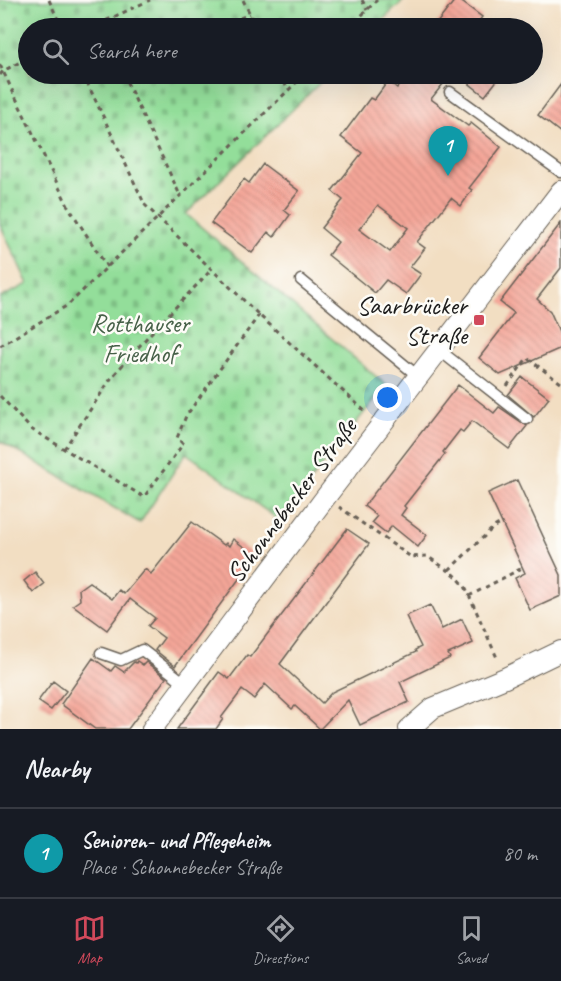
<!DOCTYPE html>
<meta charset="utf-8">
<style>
:root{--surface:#171b24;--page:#242831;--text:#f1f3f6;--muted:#9ea1a6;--line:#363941;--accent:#d1495b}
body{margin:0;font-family:Caveat,sans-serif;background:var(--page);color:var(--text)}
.you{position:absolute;left:388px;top:398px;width:21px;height:21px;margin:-15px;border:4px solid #fff;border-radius:50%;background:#1a73e8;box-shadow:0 0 0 9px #1a73e833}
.badge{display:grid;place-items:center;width:39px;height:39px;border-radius:50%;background:var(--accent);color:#fff;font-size:20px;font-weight:700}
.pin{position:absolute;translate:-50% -50px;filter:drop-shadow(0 2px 3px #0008)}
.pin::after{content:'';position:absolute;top:32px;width:21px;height:18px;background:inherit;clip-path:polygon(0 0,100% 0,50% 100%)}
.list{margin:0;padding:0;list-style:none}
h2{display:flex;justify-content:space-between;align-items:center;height:78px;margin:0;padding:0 24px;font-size:26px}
h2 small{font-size:20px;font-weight:400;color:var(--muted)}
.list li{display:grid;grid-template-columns:39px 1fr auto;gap:18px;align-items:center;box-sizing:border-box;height:90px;padding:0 24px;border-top:2px solid var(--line)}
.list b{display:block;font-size:22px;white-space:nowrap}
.list p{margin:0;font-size:20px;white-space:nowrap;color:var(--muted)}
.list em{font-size:20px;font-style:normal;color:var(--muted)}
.icon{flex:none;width:33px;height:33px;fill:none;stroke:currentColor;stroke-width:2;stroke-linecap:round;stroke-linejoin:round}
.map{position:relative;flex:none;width:561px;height:729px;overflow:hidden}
.search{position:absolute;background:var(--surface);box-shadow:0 6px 24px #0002;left:18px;right:18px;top:18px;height:66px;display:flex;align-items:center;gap:15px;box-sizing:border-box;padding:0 21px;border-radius:33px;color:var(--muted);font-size:22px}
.sheet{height:168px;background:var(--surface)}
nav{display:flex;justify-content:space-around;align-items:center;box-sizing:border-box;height:84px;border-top:2px solid var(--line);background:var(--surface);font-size:16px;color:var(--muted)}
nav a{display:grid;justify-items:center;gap:3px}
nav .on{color:var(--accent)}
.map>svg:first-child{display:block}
</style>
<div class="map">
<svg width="561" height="729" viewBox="0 0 561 729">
<defs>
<pattern id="cemetery-stones" width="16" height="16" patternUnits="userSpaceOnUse" patternTransform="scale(1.5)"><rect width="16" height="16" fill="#93de9a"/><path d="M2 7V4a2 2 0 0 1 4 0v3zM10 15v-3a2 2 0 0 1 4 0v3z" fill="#7ebe84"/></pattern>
<pattern id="building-back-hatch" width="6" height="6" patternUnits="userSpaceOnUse" patternTransform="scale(1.5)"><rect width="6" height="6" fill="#f4a698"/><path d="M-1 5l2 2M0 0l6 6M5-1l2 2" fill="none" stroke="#d18e82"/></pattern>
</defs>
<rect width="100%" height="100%" fill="#fdfcf7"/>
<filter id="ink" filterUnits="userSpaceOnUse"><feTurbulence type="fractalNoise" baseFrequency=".0167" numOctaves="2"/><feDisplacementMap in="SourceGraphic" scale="12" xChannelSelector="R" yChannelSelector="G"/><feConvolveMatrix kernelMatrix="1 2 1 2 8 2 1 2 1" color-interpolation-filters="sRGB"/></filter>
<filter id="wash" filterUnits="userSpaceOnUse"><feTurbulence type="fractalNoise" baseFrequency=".008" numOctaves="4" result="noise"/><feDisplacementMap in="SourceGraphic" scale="24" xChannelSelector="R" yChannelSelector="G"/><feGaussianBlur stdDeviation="1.35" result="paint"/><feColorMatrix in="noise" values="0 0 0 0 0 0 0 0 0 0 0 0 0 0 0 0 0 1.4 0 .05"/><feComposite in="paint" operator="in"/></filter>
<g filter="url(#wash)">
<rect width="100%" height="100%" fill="#f2dec2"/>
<path fill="url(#cemetery-stones)" stroke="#587d5b" stroke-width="1.5" d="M0,0H404L374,28H28V74H329L186,214L386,385L279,520L186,453L140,523L0,441V298L28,284L0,224Z"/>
<g id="blocks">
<path fill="url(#building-back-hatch)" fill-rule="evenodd" d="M455,0H459L482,17L474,28H433Z
M408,74H451L431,99L468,126L471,123L501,147L469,188L472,190L461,206L451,198L417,242L425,248L410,267L421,274L406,294L386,280L375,293L328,255L338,242L321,228L343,200L332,191L362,153L341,137L370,98L374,100L388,81L397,88ZM378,205L408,228L390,252L359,229Z
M457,74H502L485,96Z
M561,84V133L538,115Z
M263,164L299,191L284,210L290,215L274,237L268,232L252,253L211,223L244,179L249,183Z
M561,223V268L537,299L550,311L561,336V348L500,375L479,358L514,313L500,302Z
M522,377L549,398L534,417L508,395Z
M458,385L494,413L499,407L527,426L509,449L472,421L463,432L460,430L443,452L445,454L404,506L406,508L401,515L427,535L418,547L392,526L386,533L372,522L377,516L364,506Z
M517,480L561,575V596L530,610L515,578L525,573L488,493Z
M192,522L224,545L226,543L229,546L233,539L256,556L175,666L155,650L164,638L148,626L155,618L130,599L107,630L73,605L80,600L79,589L89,582L112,599L119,590L124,594L145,569L151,574Z
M347,529L369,544L280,664L322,703L332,692L416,652L415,650L421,647L406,616L430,605L442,629L462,619L473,643L448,654L450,658L400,682L409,702L360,725L348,700L320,729L295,706L292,709L265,684L254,699L242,690L221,718L223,719L216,729H177L219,672L229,679L247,655L250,657Z
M35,572L44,584L33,593L24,581Z
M93,658L111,671L115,666L124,672L134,662L136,663L137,661L143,665L146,662L166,678L128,729H95L61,704Z
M53,681L66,691L51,710L38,701Z"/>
</g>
</g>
<g filter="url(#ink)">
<use href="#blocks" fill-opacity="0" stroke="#676056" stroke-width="1.5"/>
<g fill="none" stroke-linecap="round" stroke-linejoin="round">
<g stroke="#676056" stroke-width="13">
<path id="lane" d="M450,92L561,172
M301,280L419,377
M439,350L527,419
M101,653L121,660L142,650L186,684"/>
</g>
<g stroke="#676056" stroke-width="22">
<path id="street" d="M152,729L325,498L561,191
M409,729L433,708L505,678L561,651"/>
</g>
<path stroke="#676056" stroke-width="3" stroke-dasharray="4.5 4.5" stroke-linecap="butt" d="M49,0L62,28
M243,0L257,28
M362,0L367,10
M90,28L150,0
M215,28L250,14
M349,28L377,0
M0,65L68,206L107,267
M83,74L145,205L259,315L367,413
M123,74L180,195
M280,74L288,90
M0,75L3,71L28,58
M0,346L68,305L305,74
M507,386L527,358L561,383
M0,396L31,429L144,497L183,444L177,438L186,416L259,315
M64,449L112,377L150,334L212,269
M339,507L411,557L427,556L455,575L465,586L498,660
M449,570L494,527L501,523
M469,596L524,567"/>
<use href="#lane" stroke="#fff" stroke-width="10"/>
<use href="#street" stroke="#fff" stroke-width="20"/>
</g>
</g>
<rect fill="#d1495b" stroke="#fdfcf7" stroke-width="2" x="473" y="314" width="12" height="12" rx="3"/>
<g text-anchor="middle" stroke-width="5" stroke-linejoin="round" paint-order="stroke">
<g font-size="26" fill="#1c1c1c" stroke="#fdfcf7" text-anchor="end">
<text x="467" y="314">Saarbrücker<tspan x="467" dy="30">Straße</tspan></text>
</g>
<g font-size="26" fill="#466048" stroke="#fdfcf7">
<text x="140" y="332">Rotthauser<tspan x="140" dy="30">Friedhof</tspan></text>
</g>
<g font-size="26" fill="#1c1c1c" stroke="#fdfcf7">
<text transform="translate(291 500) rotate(-53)" y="9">Schonnebecker Straße</text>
</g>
</g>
</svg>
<div class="you"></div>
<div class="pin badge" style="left:448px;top:176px;background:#0f9aa8">1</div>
<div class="search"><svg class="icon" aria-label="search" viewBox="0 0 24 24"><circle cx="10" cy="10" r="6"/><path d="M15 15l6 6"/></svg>Search here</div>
</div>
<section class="sheet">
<h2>Nearby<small></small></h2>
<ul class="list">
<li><span class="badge" style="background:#0f9aa8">1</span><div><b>Senioren- und Pflegeheim</b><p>Place · Schonnebecker Straße</p></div><em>80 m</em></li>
</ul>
</section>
<nav>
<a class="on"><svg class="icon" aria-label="map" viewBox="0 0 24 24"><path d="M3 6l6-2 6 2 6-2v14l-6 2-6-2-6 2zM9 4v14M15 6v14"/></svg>Map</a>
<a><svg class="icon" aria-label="directions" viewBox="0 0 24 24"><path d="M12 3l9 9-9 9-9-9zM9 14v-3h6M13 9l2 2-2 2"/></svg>Directions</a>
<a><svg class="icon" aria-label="saved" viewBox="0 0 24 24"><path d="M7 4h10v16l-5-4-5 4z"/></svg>Saved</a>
</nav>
